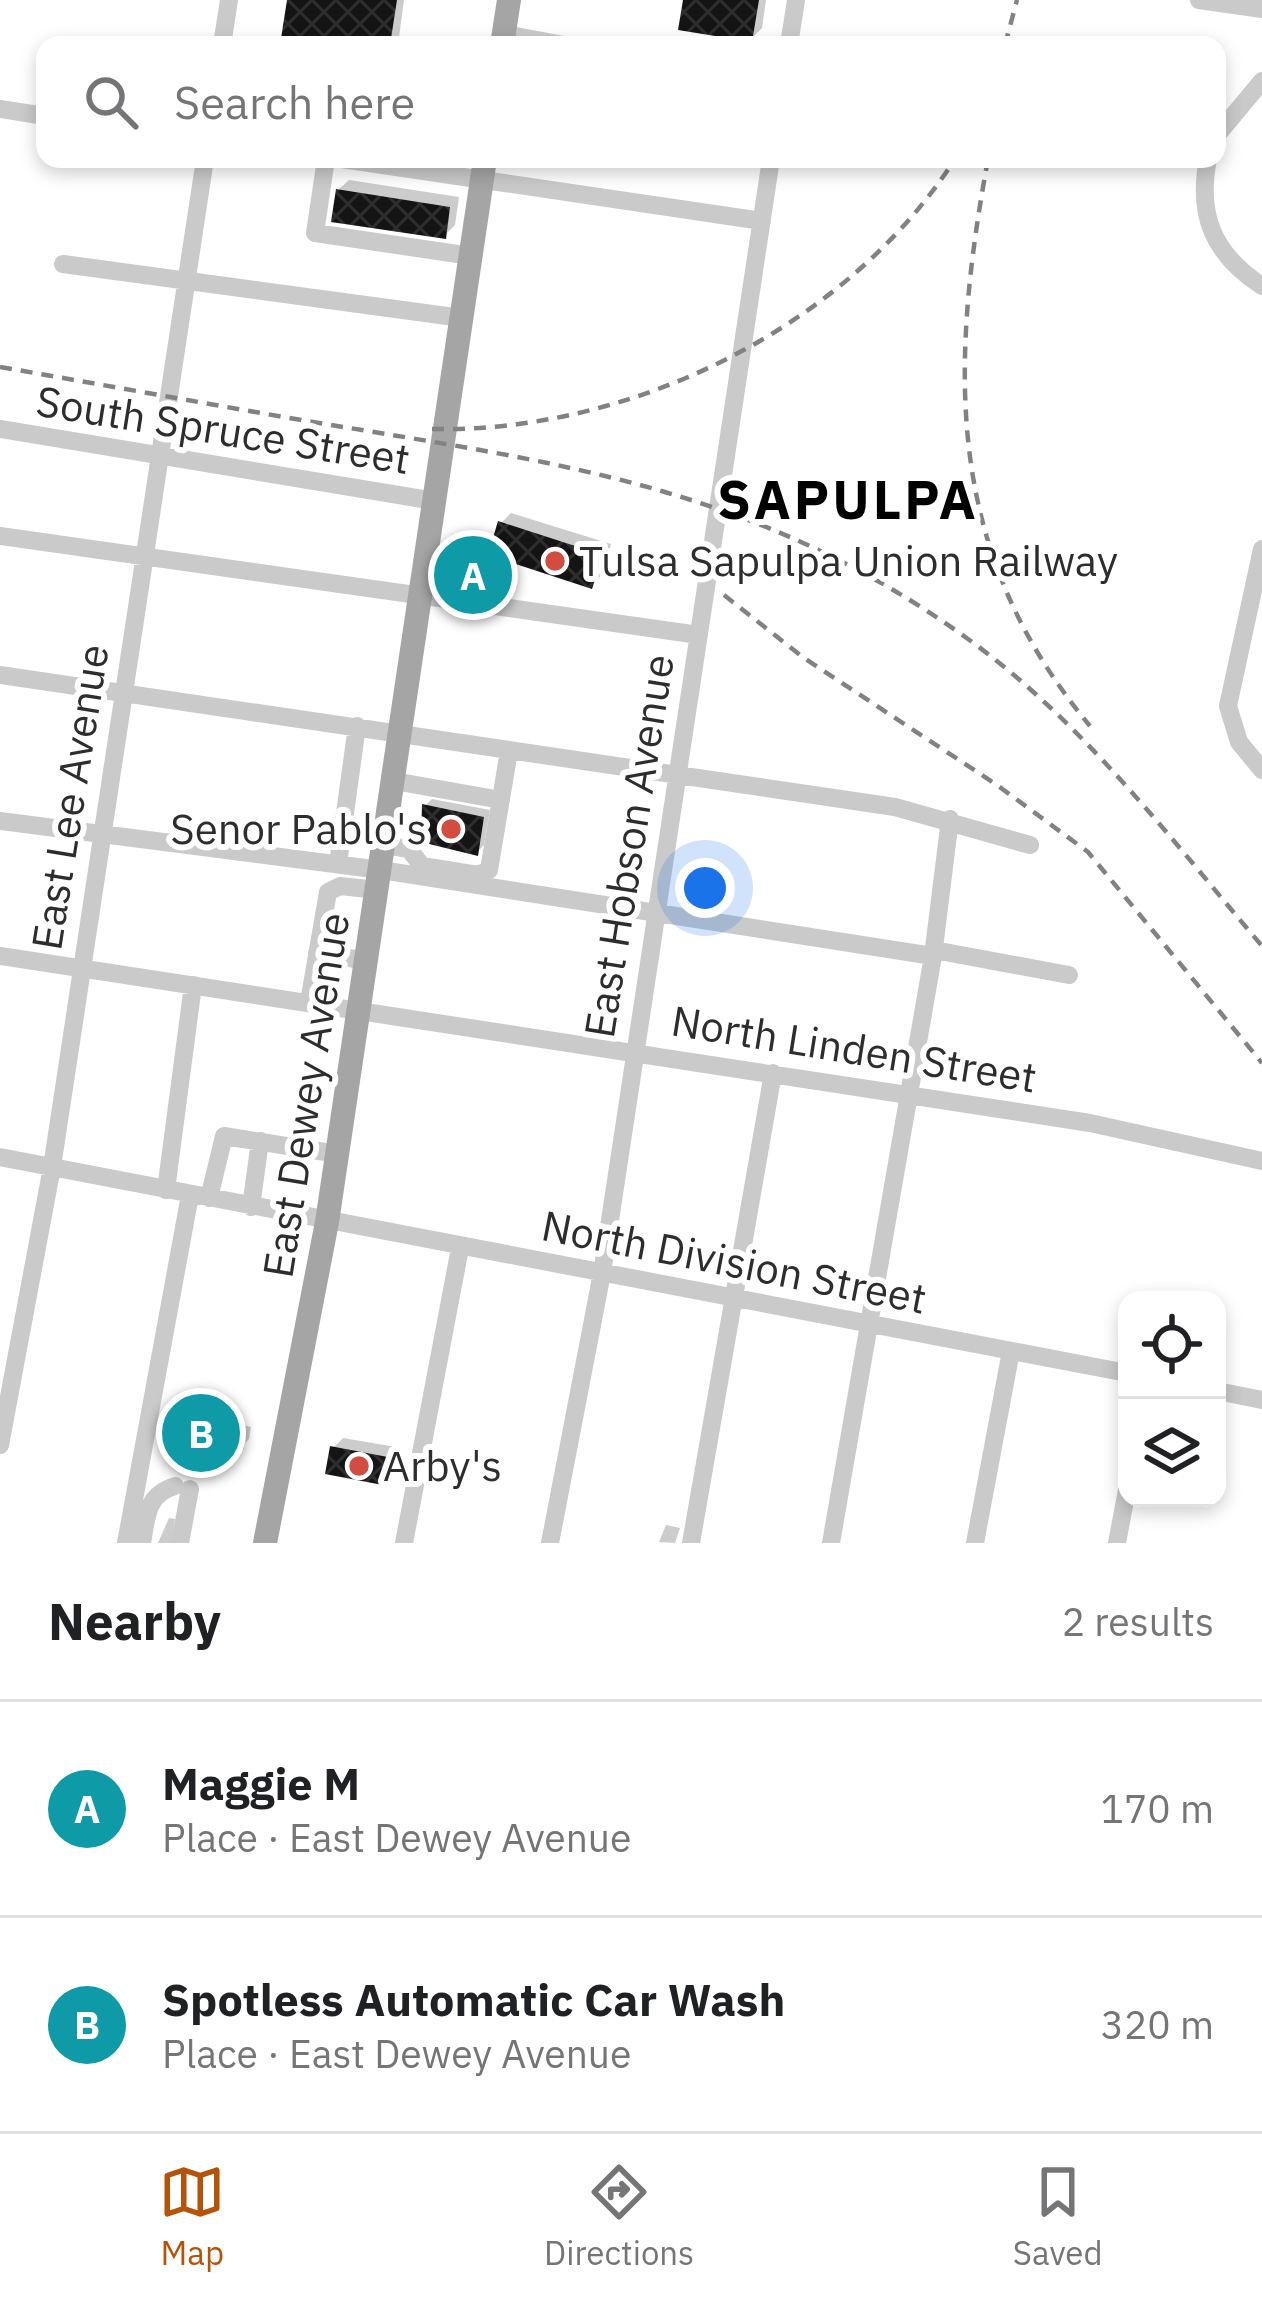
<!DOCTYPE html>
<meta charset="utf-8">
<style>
:root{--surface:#fff;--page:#f2f2f2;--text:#202124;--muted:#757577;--line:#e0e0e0;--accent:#b45309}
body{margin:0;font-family:"IBM Plex Sans",sans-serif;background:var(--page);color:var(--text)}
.controls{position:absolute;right:36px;bottom:36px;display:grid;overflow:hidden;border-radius:24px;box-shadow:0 6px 18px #0003}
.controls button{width:108px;height:108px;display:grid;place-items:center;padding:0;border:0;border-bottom:3px solid var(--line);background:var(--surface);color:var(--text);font:60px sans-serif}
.you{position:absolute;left:705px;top:888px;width:42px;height:42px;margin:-30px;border:9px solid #fff;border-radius:50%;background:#1a73e8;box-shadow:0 0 0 18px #1a73e833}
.badge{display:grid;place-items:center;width:78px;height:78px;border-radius:50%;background:var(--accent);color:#fff;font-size:39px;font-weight:700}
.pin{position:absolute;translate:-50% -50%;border:6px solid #fff;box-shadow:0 3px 12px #0006}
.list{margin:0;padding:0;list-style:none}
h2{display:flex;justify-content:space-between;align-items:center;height:156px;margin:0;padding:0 48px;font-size:51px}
h2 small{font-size:39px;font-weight:400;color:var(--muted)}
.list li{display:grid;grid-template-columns:78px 1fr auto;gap:36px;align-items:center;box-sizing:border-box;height:216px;padding:0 48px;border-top:3px solid var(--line)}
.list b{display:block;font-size:45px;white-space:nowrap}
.list p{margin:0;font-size:39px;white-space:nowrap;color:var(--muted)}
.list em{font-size:39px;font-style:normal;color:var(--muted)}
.icon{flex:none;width:66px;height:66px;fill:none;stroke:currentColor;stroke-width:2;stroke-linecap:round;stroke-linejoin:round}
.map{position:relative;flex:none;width:1262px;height:1543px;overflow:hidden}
.search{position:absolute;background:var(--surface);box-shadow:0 6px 18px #0003;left:36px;right:36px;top:36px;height:132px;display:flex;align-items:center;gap:30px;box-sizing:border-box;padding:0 42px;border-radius:24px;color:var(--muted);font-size:45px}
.sheet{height:588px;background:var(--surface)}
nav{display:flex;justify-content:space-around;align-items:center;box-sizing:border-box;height:168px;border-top:3px solid var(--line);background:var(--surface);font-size:33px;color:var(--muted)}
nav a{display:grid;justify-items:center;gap:6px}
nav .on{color:var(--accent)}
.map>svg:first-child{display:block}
</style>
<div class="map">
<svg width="1262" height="1543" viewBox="0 0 1262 1543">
<defs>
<pattern id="building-cross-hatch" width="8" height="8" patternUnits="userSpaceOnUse" patternTransform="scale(3)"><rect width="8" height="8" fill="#141414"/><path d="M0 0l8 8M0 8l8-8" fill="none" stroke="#2e2e2e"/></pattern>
</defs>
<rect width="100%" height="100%" fill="#fff"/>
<path fill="#0003" d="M290,0H404L398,45H283Z
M682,0H766L762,28L751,39Z
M349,180L459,197L455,225L445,235L338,190Z
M511,513L611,544L602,575L591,585L501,523Z
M432,799L490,810L484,845L477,852L425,806Z
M173,1411L251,1427L249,1439L242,1446L166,1418Z
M343,1438L402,1448L397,1472L387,1483L333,1448Z
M169,1518L175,1519L172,1543H158Z
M666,1525L680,1528L675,1543L659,1542Z"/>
<path fill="url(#building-cross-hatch)" d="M287,0H397L390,45H280Z
M683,0H759L752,42L678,30Z
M336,189L450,207L446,239L331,222Z
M498,521L603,555L592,589L488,555Z
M422,804L484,817L478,856L421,842Z
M163,1417L246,1433L243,1450L160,1433Z
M330,1446L393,1458L388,1486L325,1474Z"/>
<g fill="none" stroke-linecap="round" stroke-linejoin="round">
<path stroke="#cacaca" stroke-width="18" d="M1199,0L1262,9
M504,34L564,45
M222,45L229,0
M789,45L796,0
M0,109L45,116
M1217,135L1262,81
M326,159L315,233L471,256
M342,159L762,221
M1208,159C1197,215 1213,254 1262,286
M63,264L462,318
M0,429L435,501
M0,536L699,635
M1262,549L1228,706L1239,742L1262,770
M0,675L895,807L1030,845
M394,781L501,800
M0,821L381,870L933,956
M385,845L409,849L422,866L478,875L489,870L509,751
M338,864L357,726
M934,950L1069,975
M317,953L368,961
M0,956L1090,1123L1262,1161
M309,1002L328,892L340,886L378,890
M0,1157L1127,1373
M166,1190L193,985
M209,1198L224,1136L338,1154
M251,1207L260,1141
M1217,1391L1262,1400
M0,1445L52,1167L205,159
M126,1543L190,1195
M142,1543C147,1516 146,1495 175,1486
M180,1543L190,1489
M404,1543L460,1248
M550,1543L602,1273L771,159
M691,1543L773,1073
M831,1543L933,956L950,819
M975,1543L1011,1351
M1117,1543L1127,1490"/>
<path stroke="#a5a5a5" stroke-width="24" d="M502,45L509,0
M265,1543L327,1222L485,159"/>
<path stroke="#828282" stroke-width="4.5" stroke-dasharray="12 9" stroke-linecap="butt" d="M1005,45L1017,0
M988,159C949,371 945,552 1090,726
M0,367C104,385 208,404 313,422C560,463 757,487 968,639C1084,723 1170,838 1262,946
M432,429C631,433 847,327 955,159
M724,595L804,658L997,785L1088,852L1262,1063"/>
</g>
<g fill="#d24d40" stroke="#fff" stroke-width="4.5">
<circle cx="555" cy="561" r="12"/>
<circle cx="451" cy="829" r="12"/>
<circle cx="359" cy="1466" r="12"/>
</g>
<g text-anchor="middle" stroke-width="12" stroke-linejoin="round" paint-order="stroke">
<g font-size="42" fill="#2d2d2d" stroke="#fff">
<text transform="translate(223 430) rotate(9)" y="15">South Spruce Street</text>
<text transform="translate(70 797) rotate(-81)" y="15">East Lee Avenue</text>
<text transform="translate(629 846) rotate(-81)" y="15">East Hobson Avenue</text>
<text transform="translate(854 1049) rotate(9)" y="15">North Linden Street</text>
<text transform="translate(306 1095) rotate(-81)" y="15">East Dewey Avenue</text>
<text transform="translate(734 1262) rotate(11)" y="15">North Division Street</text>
</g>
<g font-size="42" fill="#2d2d2d" stroke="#fff" text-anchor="start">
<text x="579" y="576">Tulsa Sapulpa Union Railway</text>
<text x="427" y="844" text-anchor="end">Senor Pablo's</text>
<text x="383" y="1481">Arby's</text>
</g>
<g font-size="54" font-weight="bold" letter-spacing="3" fill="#000" stroke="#fff">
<text x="848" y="519">SAPULPA</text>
</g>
</g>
</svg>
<div class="controls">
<button><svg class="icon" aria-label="locate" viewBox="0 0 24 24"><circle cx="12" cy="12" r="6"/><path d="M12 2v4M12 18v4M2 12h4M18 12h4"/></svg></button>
<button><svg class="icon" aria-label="layers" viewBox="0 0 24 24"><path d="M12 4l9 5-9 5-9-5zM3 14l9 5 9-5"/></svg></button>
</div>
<div class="you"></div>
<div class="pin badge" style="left:473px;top:575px;background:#0f9aa8">A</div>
<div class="pin badge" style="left:201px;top:1433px;background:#0f9aa8">B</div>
<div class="search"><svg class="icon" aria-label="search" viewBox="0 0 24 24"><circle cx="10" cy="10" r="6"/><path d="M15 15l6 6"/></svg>Search here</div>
</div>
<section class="sheet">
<h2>Nearby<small>2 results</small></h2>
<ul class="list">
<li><span class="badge" style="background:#0f9aa8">A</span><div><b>Maggie M</b><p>Place · East Dewey Avenue</p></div><em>170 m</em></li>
<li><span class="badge" style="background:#0f9aa8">B</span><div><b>Spotless Automatic Car Wash</b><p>Place · East Dewey Avenue</p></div><em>320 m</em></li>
</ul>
</section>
<nav>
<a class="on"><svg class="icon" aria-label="map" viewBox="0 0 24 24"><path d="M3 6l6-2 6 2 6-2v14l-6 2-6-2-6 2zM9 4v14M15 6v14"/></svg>Map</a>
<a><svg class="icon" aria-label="directions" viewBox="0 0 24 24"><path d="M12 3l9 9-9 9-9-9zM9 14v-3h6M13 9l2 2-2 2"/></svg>Directions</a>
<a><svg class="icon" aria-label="saved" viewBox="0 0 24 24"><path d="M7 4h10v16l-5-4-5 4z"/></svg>Saved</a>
</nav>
